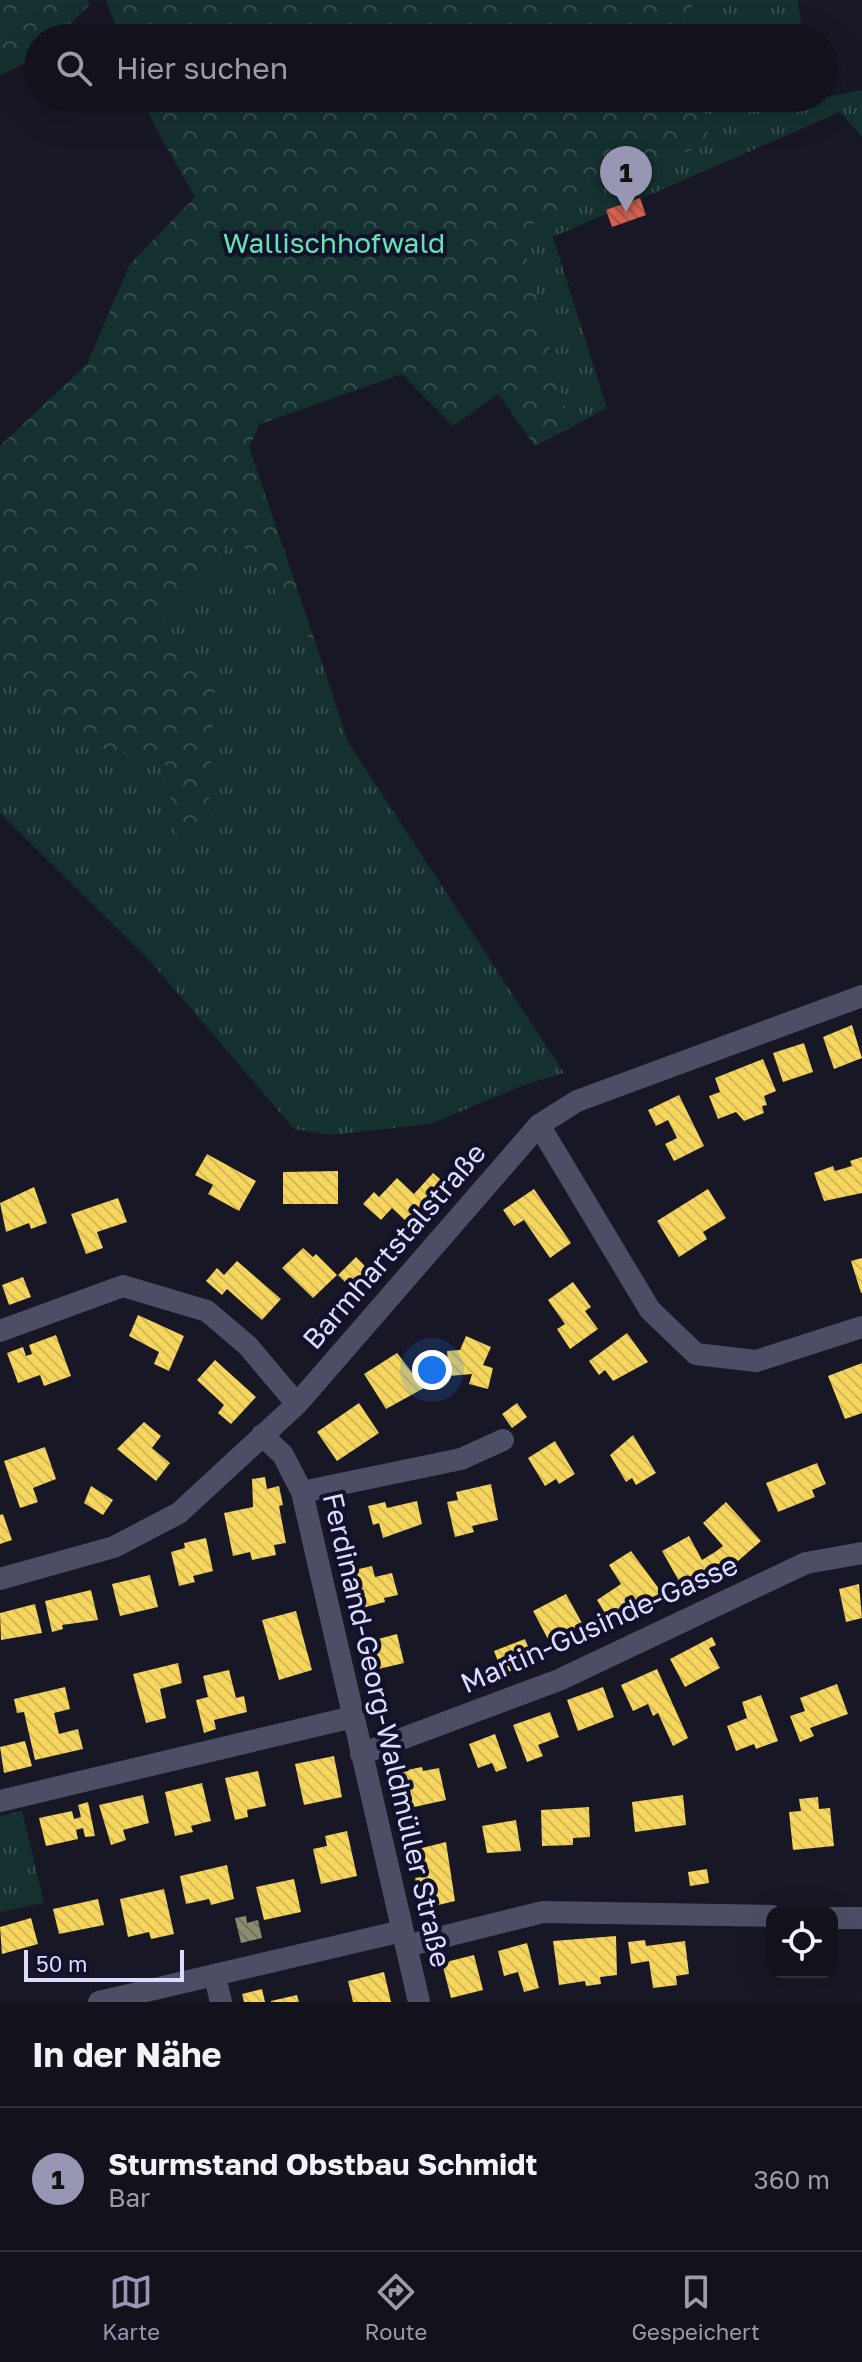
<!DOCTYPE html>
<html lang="de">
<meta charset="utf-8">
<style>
:root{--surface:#12111c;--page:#1b1a25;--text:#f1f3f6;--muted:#9c9da3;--line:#31313b;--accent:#9797b3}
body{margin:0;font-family:"Golos Text",sans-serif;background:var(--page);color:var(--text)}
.controls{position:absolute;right:24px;bottom:24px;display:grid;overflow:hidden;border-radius:16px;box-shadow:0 8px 32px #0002}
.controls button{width:72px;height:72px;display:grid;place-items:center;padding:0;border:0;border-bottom:2px solid var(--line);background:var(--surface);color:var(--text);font:40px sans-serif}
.scale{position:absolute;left:24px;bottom:20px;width:160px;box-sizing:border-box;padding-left:8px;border:4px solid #dcdcff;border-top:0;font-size:22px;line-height:28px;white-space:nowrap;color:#dcdcff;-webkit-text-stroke:6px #12112b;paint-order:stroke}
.you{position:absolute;left:432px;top:1370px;width:28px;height:28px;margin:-20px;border:6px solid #fff;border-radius:50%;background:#1a73e8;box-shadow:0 0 0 12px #1a73e833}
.badge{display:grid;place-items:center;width:52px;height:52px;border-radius:50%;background:var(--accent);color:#111;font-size:26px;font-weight:700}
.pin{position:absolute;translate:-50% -66px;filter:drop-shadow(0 2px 4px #0008)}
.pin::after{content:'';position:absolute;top:42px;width:28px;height:24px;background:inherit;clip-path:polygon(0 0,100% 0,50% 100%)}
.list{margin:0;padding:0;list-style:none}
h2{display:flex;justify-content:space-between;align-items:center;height:104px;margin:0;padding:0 32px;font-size:34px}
h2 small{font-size:26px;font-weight:400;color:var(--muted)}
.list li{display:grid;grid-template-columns:52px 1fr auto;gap:24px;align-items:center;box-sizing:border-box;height:144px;padding:0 32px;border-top:2px solid var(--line)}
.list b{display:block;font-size:30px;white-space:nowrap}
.list p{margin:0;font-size:26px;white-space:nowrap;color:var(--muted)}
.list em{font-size:26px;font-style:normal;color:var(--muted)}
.icon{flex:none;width:44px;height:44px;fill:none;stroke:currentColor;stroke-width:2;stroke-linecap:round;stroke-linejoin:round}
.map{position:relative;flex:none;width:862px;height:2002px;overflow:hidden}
.search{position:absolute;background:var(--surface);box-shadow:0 8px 32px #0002;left:24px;right:24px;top:24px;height:88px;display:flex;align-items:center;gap:20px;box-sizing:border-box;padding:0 28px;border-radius:44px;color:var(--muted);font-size:30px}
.sheet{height:248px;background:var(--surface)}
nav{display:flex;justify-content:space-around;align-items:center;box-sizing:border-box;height:112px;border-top:2px solid var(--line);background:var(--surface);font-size:22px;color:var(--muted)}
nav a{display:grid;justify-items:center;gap:4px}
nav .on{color:var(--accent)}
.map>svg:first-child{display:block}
</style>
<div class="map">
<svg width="862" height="2002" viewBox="0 0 862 2002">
<defs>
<pattern id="grass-tufts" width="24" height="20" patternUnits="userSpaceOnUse" patternTransform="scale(2)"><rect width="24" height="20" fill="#15312f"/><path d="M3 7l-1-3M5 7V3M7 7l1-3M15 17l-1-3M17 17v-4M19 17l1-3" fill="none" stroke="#364e4e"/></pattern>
<pattern id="forest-crowns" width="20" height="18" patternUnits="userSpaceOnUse" patternTransform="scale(2)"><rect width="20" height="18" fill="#15312f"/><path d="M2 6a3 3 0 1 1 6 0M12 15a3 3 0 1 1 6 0" fill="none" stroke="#364e4e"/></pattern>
<pattern id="homes-back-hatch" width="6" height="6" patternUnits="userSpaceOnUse" patternTransform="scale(2)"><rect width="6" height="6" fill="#f6d55c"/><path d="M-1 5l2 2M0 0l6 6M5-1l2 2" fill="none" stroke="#d2b859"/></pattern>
<pattern id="shops-back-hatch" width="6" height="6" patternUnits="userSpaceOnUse" patternTransform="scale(2)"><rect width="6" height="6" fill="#d6604d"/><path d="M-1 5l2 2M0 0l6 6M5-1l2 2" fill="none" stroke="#a2564d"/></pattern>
<pattern id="industry-back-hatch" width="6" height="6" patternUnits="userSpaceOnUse" patternTransform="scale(2)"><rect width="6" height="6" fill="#8c8c6e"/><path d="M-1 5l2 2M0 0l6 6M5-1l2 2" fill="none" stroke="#727262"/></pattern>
</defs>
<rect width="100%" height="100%" fill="#181725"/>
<path fill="url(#grass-tufts)" d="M695,0H798L803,38H689L686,24Z
M862,90V137L840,112L553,237L607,408L570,428L520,230L709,141L701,98L811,100Z
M229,524L319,653L348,742L564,1073L524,1085L430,1124L331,1135L294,1129L151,962L0,813V667L95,748L164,758L177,843L208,823L157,615L221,567Z
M22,1811L44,1903L0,1912V1816Z"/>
<path fill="url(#forest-crowns)" d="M0,0H88L90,4L57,38H38V57L0,75Z
M106,0H695L686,24L689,38H120Z
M143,98H701L710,141L520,230L570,428L535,446L498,394L453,426L402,374L260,424L249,447L319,653L229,525L221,567L157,615L215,681L208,823L177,844L164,758L95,748L0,667V446L87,364L130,264L195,197L154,125Z"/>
<path fill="url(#homes-back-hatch)" d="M852,1025L862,1058L834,1069L823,1037Z
M804,1043L813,1072L783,1082L773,1053Z
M763,1059L776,1091L764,1096L767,1105L762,1106L764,1113L744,1121L736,1112L718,1119L709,1096L720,1092L715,1078Z
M679,1095L704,1146L674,1161L665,1144L677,1138L668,1120L656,1126L648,1110Z
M207,1154L256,1181L239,1211L208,1194L213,1185L195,1175Z
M862,1157V1193L824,1201L814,1173L833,1166L835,1171L852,1166L850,1161Z
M338,1171V1204H283V1172Z
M433,1173L447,1185L410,1225L392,1208L381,1220L363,1204L374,1192L379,1197L397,1178L414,1194Z
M34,1187L47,1223L31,1229L29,1223L6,1232L0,1203Z
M534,1189L571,1243L550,1258L524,1220L514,1226L503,1210Z
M708,1189L726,1218L703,1232L707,1239L679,1257L657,1221Z
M118,1198L127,1222L97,1232L103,1248L86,1254L71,1214Z
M303,1248L313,1257L316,1254L337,1275L313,1298L282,1268Z
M356,1257L371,1272L353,1290L338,1275Z
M862,1258V1293H861L851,1261Z
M237,1261L281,1299L262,1320L227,1289L222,1295L206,1281L217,1268L224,1275Z
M23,1277L31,1297L9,1305L2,1285Z
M573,1282L591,1307L585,1311L598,1329L570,1349L557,1329L565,1324L548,1300Z
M138,1315L184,1336L169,1371L154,1364L159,1352L129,1336Z
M627,1333L648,1362L613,1381L605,1370L599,1375L589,1361Z
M56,1335L71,1376L44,1386L40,1375L18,1383L7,1353L23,1347L26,1356L32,1354L29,1345Z
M466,1336L491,1347L483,1365L493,1368L488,1389L469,1384L472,1374L449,1376L447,1351L460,1350Z
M397,1353L424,1388L386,1409L364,1374Z
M215,1360L256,1397L231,1424L218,1413L224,1405L197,1380Z
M862,1363V1413L845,1419L828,1376Z
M359,1403L379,1433L337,1461L317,1432Z
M517,1403L527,1417L512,1428L502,1414Z
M144,1422L161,1436L152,1448L170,1463L156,1481L117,1449Z
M633,1435L656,1473L636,1485L632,1478L626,1482L610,1455Z
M555,1441L575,1474L559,1484L556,1479L545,1486L528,1458Z
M45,1447L56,1479L33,1488L38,1502L20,1508L4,1461Z
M817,1463L826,1484L812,1490L815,1497L778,1512L766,1483Z
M265,1477L267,1489L279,1486L283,1505L279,1506L286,1543L274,1545L276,1555L252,1560L250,1552L233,1556L224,1513L253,1507L252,1479Z
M491,1484L498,1520L472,1526L474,1532L455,1537L447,1502L458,1500L456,1492Z
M91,1486L113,1500L103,1515L84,1503Z
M417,1501L422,1524L383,1538L379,1523L373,1525L368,1506L385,1502L387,1508Z
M726,1502L761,1541L730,1568L684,1590L662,1551L689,1536L702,1560L715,1552L723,1546L703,1523Z
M3,1514L12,1540L0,1544V1515Z
M206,1538L213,1571L193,1576L195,1582L179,1586L171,1552L185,1548L184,1543Z
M631,1551L665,1597L644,1610L640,1604L611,1623L597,1600L621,1584L609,1565Z
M372,1566L375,1577L392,1573L398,1595L384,1598L385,1602L358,1609L346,1572Z
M150,1575L158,1607L120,1616L112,1584Z
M859,1584L862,1618L846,1622L839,1589Z
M91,1590L98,1620L62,1625L63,1629L52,1632L45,1601Z
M566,1594L589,1636L556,1654L533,1611Z
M35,1604L42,1633L1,1640L0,1613Z
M296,1611L312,1670L279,1680L262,1620Z
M397,1634L404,1663L370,1671L363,1643Z
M712,1637L716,1645L709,1648L720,1668L685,1687L670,1659Z
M525,1639L534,1661L503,1674L494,1651Z
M178,1663L182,1683L160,1689L166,1718L146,1723L133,1674Z
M657,1669L688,1738L673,1746L658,1713L653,1716L648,1704L633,1711L621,1685Z
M229,1670L236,1698L244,1696L247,1712L214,1720L216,1729L204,1733L196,1700L208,1697L203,1676Z
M837,1684L848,1714L810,1728L814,1736L800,1742L790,1716L805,1711L800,1698Z
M65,1687L70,1709L54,1713L59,1734L78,1729L83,1749L35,1760L24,1712L17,1713L14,1699Z
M603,1687L614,1717L578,1731L567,1700Z
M761,1695L778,1741L756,1749L754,1744L736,1751L727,1726L747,1718L742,1702Z
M550,1712L559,1737L538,1745L543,1756L527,1762L513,1725Z
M495,1734L507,1768L496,1772L492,1763L478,1768L469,1744Z
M25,1741L32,1766L4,1773L0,1747Z
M334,1756L342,1797L304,1805L295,1764Z
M422,1767L423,1771L439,1768L446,1800L405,1809L397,1772Z
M258,1771L266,1806L247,1810L248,1817L235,1820L225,1778Z
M202,1783L211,1821L191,1826L193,1832L175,1836L165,1792Z
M143,1795L149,1823L123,1830L126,1840L111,1845L99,1805Z
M683,1795L686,1825L635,1832L632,1802Z
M818,1797L819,1809L830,1808L834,1846L793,1850L789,1812L801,1811L799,1799Z
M88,1802L95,1836L85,1837L83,1828L76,1830L78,1839L46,1846L39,1818L72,1811L74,1819L81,1817L78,1805Z
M589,1807L590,1837L573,1838V1845L542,1846L541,1810Z
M516,1820L521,1851L487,1853L482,1826Z
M347,1831L357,1876L321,1884L313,1849L327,1846L325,1836Z
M446,1842L455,1901L422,1909L415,1878L421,1877L414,1850Z
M227,1865L234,1899L211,1905L209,1899L186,1904L180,1876Z
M707,1869L709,1883L690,1886L688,1872Z
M294,1879L301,1912L264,1920L256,1887Z
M164,1889L174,1934L151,1939L149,1932L128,1937L120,1899Z
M98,1899L104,1925L59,1934L53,1909Z
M31,1918L38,1944L2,1954L0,1927Z
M616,1936L617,1975L600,1977L601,1984L586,1986L585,1981L559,1985L553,1941Z
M645,1940L646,1946L685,1941L689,1974L676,1976L677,1985L653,1988L649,1961L631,1964L628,1942Z
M527,1943L539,1988L524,1992L518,1972L504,1976L498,1951Z
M474,1955L483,1990L451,1998L442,1963Z
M384,1972L391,2002H353L348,1981Z
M262,1989L265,2002H244L242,1994Z
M297,1995L299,2002H271V2001Z"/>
<path fill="url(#shops-back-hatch)" d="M640,198L646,215L612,227L606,210Z"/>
<path fill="url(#industry-back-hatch)" d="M246,1916L247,1923L258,1920L262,1938L241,1943L235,1918Z"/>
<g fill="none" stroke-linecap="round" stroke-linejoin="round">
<path stroke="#4c4e66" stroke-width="22" d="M539,1125L650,1310L696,1354L756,1361L862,1327
M0,1331L123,1286L207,1311L248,1346L297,1404
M262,1435L283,1455L302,1492L419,2002
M302,1492L461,1459L503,1440
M0,1579L114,1547L179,1513L297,1404L539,1125L577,1101L862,996
M361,1754L559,1680L806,1563L862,1553
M0,1801L353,1717
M832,1918H862
M406,1946L543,1912L772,1916
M215,1977L221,2002
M99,2002L402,1931"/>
</g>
<g text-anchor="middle" stroke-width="8" stroke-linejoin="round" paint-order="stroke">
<g font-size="28" fill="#66e1b2" stroke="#12112b">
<text x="334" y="253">Wallischhofwald</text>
</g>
<g font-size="28" fill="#dcdcff" stroke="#12112b">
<text transform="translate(394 1246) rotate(-49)" y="10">Barmhartstalstraße</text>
<text transform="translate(599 1624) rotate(-24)" y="10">Martin-Gusinde-Gasse</text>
<text transform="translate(387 1730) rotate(77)" y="10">Ferdinand-Georg-Waldmüller Straße</text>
</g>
</g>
</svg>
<div class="controls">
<button><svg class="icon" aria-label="locate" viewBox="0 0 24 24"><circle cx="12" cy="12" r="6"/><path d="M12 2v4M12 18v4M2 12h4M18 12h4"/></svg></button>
</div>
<div class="scale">50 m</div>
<div class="you"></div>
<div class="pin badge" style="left:626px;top:212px">1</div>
<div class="search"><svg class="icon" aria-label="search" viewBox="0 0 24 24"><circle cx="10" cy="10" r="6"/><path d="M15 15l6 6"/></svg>Hier suchen</div>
</div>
<section class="sheet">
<h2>In der Nähe<small></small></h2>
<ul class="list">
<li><span class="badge">1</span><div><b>Sturmstand Obstbau Schmidt</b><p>Bar</p></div><em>360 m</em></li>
</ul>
</section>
<nav>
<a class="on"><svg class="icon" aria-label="map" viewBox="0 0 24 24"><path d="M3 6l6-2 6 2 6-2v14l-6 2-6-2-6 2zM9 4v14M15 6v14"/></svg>Karte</a>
<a><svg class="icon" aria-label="directions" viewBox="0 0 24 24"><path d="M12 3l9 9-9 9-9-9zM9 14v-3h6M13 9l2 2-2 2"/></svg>Route</a>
<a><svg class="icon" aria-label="saved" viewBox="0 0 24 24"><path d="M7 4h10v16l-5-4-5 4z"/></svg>Gespeichert</a>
</nav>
